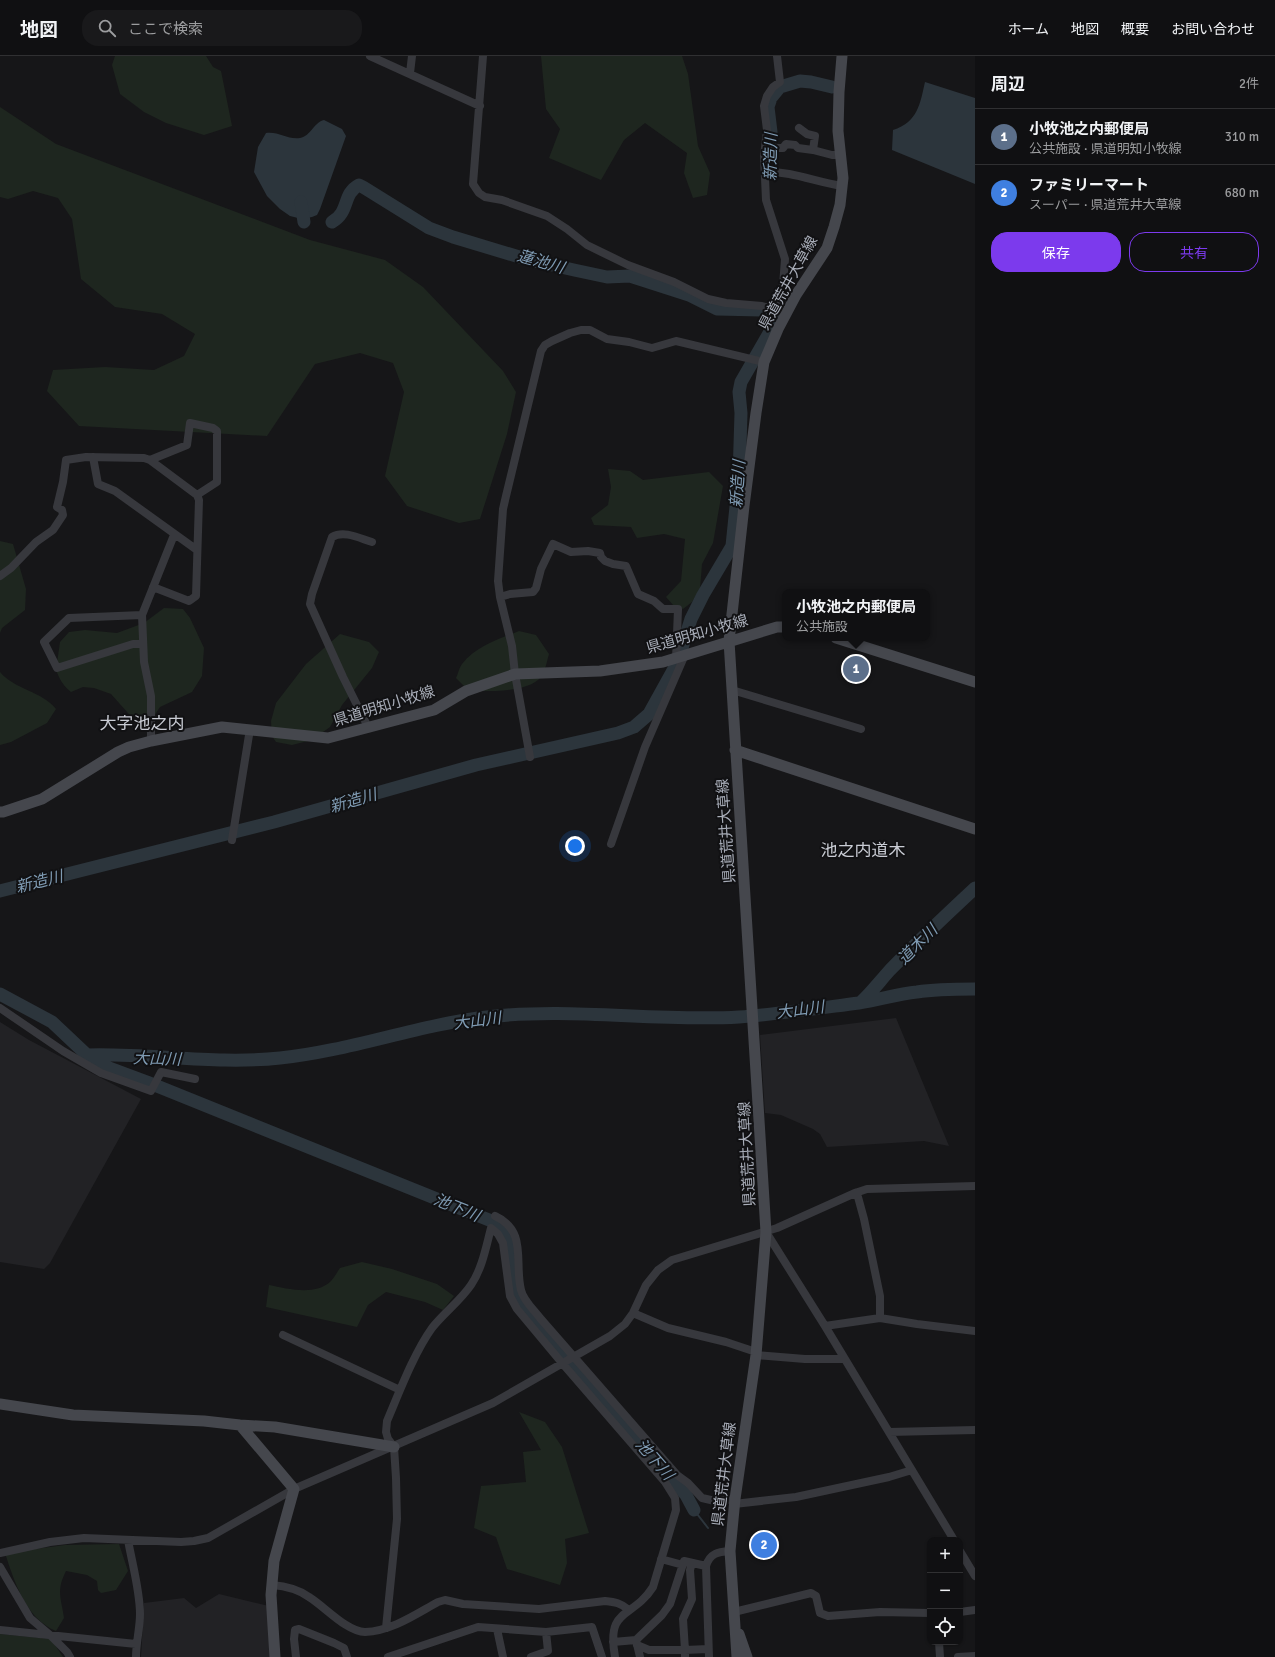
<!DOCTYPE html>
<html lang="ja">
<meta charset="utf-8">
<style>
:root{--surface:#101012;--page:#19191b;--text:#f1f3f6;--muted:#9c9d9f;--line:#303032;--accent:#7c3aed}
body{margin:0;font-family:Signika,"Noto Sans JP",sans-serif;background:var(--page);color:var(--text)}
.controls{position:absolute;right:12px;bottom:12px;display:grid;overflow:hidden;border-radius:8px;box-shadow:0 1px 3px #0004}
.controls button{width:36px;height:36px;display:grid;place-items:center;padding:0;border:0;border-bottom:1px solid var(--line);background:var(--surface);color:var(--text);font:20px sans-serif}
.you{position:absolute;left:575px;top:790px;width:14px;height:14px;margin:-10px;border:3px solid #fff;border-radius:50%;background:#1a73e8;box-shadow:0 0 0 6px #1a73e833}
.badge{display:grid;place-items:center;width:26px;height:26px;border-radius:50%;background:var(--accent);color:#fff;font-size:13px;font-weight:700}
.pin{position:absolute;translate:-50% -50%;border:2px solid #fff;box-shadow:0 1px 4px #0006}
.popup{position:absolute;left:782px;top:533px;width:148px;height:52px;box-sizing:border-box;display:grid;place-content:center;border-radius:8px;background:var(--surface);filter:drop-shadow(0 1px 3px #0005);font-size:13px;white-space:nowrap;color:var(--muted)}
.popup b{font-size:15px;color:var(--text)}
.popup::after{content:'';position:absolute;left:50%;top:100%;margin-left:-8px;border:8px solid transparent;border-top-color:var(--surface)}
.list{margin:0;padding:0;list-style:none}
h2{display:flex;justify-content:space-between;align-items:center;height:52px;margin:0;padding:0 16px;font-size:17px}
h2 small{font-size:13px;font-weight:400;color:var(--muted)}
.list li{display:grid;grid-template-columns:26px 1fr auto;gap:12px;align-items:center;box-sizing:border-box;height:56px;padding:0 16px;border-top:1px solid var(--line)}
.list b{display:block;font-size:15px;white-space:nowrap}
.list p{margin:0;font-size:13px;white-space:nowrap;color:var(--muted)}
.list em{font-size:13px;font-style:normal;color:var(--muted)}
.actions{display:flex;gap:8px;padding:12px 16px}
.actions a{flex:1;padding:9px 0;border:1px solid var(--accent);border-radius:16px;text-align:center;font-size:14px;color:var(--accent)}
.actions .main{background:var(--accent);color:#fff}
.icon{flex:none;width:22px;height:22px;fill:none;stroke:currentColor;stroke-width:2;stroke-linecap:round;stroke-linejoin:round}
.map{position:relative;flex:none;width:975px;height:1601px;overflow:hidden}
header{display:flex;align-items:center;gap:24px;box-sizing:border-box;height:56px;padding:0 20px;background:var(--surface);border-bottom:1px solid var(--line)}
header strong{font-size:19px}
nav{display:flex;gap:22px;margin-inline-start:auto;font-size:14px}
.search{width:280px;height:36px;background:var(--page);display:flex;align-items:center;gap:10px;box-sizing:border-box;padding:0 14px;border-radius:16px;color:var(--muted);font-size:15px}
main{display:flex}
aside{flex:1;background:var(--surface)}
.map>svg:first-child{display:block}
</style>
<header>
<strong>地図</strong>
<div class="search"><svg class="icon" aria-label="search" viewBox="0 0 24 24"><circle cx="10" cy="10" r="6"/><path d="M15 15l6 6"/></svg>ここで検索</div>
<nav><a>ホーム</a><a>地図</a><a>概要</a><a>お問い合わせ</a></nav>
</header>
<main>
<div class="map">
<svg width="975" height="1601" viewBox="0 0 975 1601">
<rect width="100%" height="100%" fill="#161618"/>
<path fill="#222225" d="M896,962L949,1090L924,1085L827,1091L820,1078L813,1073L781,1059L765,1057L760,979Z
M0,966L29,984L141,1043L50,1207L44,1213L0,1206Z
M219,1538L269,1550L271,1601H141L144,1547L184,1542L196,1552Z"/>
<path fill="#1e261f" d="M115,0H206L213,11L221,15L232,70L204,79L166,67L144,56L120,38L112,9Z
M541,0H682L688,18L698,90L710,117L707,139L693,142L684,117L687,97L645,67L624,84L601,124L549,102L560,73L546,53Z
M0,51L56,88L310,184L385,204L423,231L503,315L516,336L507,378L480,463L459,467L407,450L385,420L404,336L393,307L360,297L315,308L267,380L79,370L47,335L53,314L105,311L154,314L184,300L195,278L162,258L115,251L81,223L72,163L58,142L33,135L8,143L0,141Z
M608,413L630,415L643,424L709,416L723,430L713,487L702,508L700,533L692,546L683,553L674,550L666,541L681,525L685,483L664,478L637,482L631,471L594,469L591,462L608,449L611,431Z
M0,485L13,488L26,533L25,554L2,572L0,577Z
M164,552L183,553L190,562L204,592L202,620L192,636L160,651L152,663L148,677L144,675L111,638L94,632L83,631L71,636C61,628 58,620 54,608L57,607L60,586L69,576L85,574L117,577L144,567Z
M519,575L536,579L549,598C547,605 545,616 541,621C528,637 488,635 469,635L456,622C458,618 459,612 462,608C476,590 499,583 519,575Z
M340,578L369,586L379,596L372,612L342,649L330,671L312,684L292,689L276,686L272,680L271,665L276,647L306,608Z
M0,616C15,634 42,635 56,653L47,667L11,686L0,689Z
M362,1206L392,1213L437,1228L454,1240L443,1254L425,1246L386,1236L368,1249L357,1271L266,1251L269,1229C288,1233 316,1240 331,1225C335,1221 337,1216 340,1212Z
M519,1356L545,1366L562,1391L589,1477L565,1483L567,1507L560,1529L507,1513L496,1481L474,1472L481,1430L526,1426L523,1396L541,1394Z
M119,1488L128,1515L116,1534L101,1537L98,1534L97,1525L87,1519L66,1515C56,1535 61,1541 64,1562L56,1575C26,1563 14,1525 5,1497L65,1489Z
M0,1578L51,1583L63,1601H0Z"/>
<path fill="#2c353c" d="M925,26L975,42V128L892,94L893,74C918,66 920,48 925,26Z
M324,64L342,73L346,80L320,153L317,159L312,161L302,163L290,160L280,153L267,140L254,116L258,91L266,77C278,75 288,84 300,82C311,80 314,66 324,64Z"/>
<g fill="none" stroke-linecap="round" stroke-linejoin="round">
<path stroke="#2c353c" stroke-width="2" d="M694,1454L708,1472"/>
<path stroke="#2c353c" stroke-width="13" d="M768,101L771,76L768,51L771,42L780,31L800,25L811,26L832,31
M301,146L304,166
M332,166C350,156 342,138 359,129L363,131L429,172L453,181L526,203L574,214L607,221L630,220L689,239L717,253L761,254L779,260
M681,595L691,563L703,539L732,490L739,421L741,357L739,336L741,326L779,260
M0,835L274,766L476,709L618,677L634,671L649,658L675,611
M0,938L52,966L87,999L104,1010L147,1026L499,1168C514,1182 508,1203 511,1222C512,1232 517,1240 521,1249L686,1439L694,1454
M861,946C872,936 880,925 890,914C917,886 946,859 975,832
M87,999C152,997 216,1009 280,1002C350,995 417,969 487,961C571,951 655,966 739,961C779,958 820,952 859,947C879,944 897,938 917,936C936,933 956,933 975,933"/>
<path stroke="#37383d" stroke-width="8" d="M370,0L480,50
M483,0L473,128L479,137L485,141L502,144L547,160L567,173L587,189L628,209L674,226L708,243L726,247L762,250L787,257
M777,0L780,26L773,31L767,40L764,50L767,74L764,100L766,144L785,203L782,243L778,253
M410,17L412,0
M799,72L807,78L815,80L813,94
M765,92H783L786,88L795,89L798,92L813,94L832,99H840
M765,116C791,115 816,126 842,130
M93,401L98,428L115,435L197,494
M150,404L187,389L190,367L213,372L217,375V426L197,439
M0,520L11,512L36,486L53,474L63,459L62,454L57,451L63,426L66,404L86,401L144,402L150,404L197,439L199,444L196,540L189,545L153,531
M500,541L510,538L533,536L536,532L541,513L553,488L571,496L588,495L600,497L601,501L605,505L613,508L626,510L638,538L654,545L663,553H678L676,603
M142,559L69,562L44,586L57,612L133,588H143
M732,634L861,673
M368,671L343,621L310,548L312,538L332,481C344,474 359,482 372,486
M151,685V640L144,606L142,559L174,479
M530,701L515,618L512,590L500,541L498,525L503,453L506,440L541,295L545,289L552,285L570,277L581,274H590L607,283L629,286L652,292L676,285L764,306
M232,784L250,673
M611,788L645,691L684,601
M0,952L63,995L101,1017L151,1035L161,1016L195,1023
M495,1160C528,1175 514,1206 521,1234C523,1244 534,1254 540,1262L677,1419L688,1427L702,1442L715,1445L735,1443
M766,1176L825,1270L954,1484
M633,1257L668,1272L726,1286L756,1296
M880,1262L917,1268L975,1275
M825,1270L880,1262V1240L864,1163L858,1141L855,1137
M283,1279L400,1334
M756,1299L805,1303H844
M889,1376L975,1374
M734,1448L796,1441L889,1421L912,1414
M128,1484C132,1507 140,1535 140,1558C140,1572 136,1586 136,1601
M960,1495L975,1520
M0,1497L50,1486L84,1482L181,1486L194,1485L208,1482L294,1433L493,1347L610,1280L625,1268L633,1257L646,1229L658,1214L672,1204L777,1172L855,1137L867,1133L975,1130
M661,1503L683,1509
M0,1511L30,1562L50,1579L67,1596L70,1601
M272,1529C285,1530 298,1533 309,1541C324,1550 347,1576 365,1576C392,1575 416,1558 438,1546L445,1544L463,1548L539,1553L605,1545C615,1546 621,1547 629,1554
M734,1556L811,1537L816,1540L820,1557L828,1560L880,1556L930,1557
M960,1556L975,1554
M386,1572L397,1463L396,1422L394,1391L388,1383L386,1376L387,1365C399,1337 414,1297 432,1272C444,1257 460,1245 471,1229C482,1213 486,1191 491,1172L498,1178L503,1187L510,1240L517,1253L562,1307L665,1426L675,1442L676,1454L653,1531C632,1564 606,1550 615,1601
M497,1573L503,1601
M0,1574L136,1588
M613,1586L636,1584
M939,1586L940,1601
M637,1589L649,1594H685L683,1563L692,1543L690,1514L692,1507
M296,1601L294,1583L295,1574L299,1573L334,1587L344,1592L347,1601
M388,1601L478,1571L546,1576L592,1571L602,1601
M531,1601L548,1595L546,1576
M640,1601L636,1584L662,1559L670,1548L684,1505L706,1510
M685,1601V1594L708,1593
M709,1601L706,1510C710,1497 718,1496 730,1495
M958,1601L975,1600"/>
<path stroke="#45474d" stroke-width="11" d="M836,582L975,626
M735,694L975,773
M0,756H3L42,743L118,696L129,691L151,685L222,671L328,682L434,654L466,635L515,618L600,615L663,606L777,571H785
M0,1348L73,1359L204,1365L240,1369L275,1371L394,1391
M240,1369L294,1433L274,1505L271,1539L275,1601
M739,1578L747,1601
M737,1601L730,1495L735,1443L756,1299L766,1176L729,585L744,450L756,357L764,306L778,273L796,239L827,192L834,171L840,149L843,122L838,75L839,36L842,0"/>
</g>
<g text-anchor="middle" stroke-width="4" stroke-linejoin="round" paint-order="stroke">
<g font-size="15" fill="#a8adb8" stroke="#111113">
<text transform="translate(788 227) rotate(-61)" y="5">県道荒井大草線</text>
<text transform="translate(697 578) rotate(-16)" y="5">県道明知小牧線</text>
<text transform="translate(384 650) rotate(-17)" y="5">県道明知小牧線</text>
<text transform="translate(726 775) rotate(-94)" y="5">県道荒井大草線</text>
<text transform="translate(747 1098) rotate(-93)" y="5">県道荒井大草線</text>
<text transform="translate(724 1418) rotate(-83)" y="5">県道荒井大草線</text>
</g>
<g font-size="16" font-style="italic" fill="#7f9bb3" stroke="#111113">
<text transform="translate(770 101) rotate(-89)" y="6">新造川</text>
<text transform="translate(541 205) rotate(16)" y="6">蓮池川</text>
<text transform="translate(737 428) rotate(-86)" y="6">新造川</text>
<text transform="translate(353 744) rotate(-16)" y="6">新造川</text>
<text transform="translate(39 825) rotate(-14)" y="6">新造川</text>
<text transform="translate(917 888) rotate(-45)" y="6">道木川</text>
<text transform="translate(800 953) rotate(-7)" y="6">大山川</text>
<text transform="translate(477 964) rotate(-7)" y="6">大山川</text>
<text transform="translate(157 1002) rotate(2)" y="6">大山川</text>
<text transform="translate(457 1151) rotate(22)" y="6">池下川</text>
<text transform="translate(655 1403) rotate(49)" y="6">池下川</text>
</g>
<g font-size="17" fill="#c9ccd4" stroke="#111113">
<text x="142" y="673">大字池之内</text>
<text x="863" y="800">池之内道木</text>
</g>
</g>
</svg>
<div class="controls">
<button>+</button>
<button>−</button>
<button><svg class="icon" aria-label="locate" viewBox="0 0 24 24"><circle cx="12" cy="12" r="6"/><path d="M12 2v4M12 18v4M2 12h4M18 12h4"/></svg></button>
</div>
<div class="you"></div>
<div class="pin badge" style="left:856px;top:613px;background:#5c6f8a">1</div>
<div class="popup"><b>小牧池之内郵便局</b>公共施設</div>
<div class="pin badge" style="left:764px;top:1489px;background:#3f7fe0">2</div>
</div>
<aside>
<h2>周辺<small>2件</small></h2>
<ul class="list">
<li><span class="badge" style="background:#5c6f8a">1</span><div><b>小牧池之内郵便局</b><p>公共施設 · 県道明知小牧線</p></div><em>310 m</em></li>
<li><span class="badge" style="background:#3f7fe0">2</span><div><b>ファミリーマート</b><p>スーパー · 県道荒井大草線</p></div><em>680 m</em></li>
</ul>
<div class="actions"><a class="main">保存</a><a>共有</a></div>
</aside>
</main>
